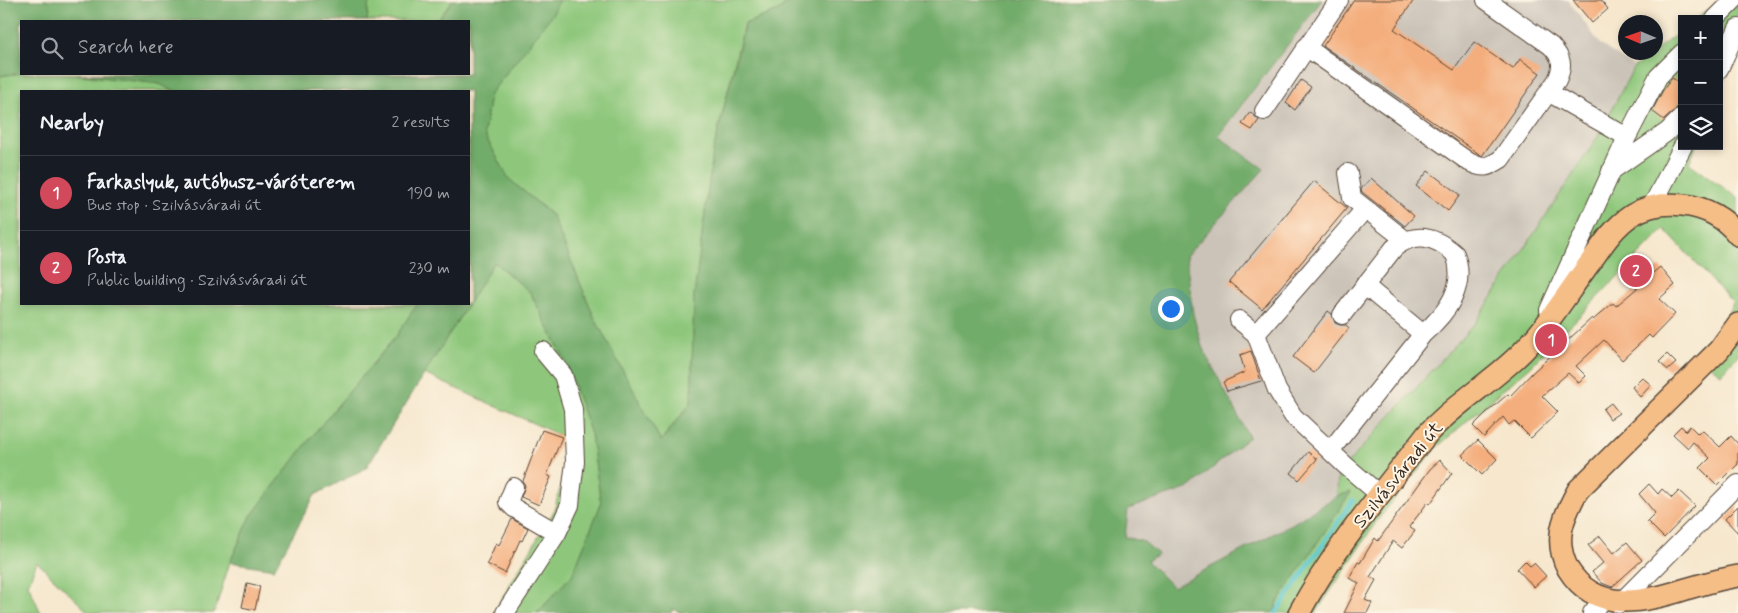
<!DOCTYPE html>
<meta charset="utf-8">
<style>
:root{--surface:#171b24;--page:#20242c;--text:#f1f3f6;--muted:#9ea1a6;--line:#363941;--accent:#d1495b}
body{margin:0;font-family:Mynerve,sans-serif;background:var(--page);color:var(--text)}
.controls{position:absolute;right:15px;top:15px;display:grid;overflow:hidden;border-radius:0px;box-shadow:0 2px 8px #0003}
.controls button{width:45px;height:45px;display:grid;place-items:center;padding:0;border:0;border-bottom:1px solid var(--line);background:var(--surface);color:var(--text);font:25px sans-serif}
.compass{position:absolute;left:1618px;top:15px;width:45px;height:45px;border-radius:50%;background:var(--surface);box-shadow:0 2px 8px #0003;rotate:272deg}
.you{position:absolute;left:1170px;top:308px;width:18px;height:18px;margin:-12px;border:4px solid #fff;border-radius:50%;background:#1a73e8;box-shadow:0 0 0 8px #1a73e833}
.badge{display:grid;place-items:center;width:32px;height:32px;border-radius:50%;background:var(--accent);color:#fff;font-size:16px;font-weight:700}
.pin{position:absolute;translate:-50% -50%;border:2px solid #fff;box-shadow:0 1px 5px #0006}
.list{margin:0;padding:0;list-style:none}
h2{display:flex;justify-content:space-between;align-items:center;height:65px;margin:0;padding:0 20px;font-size:21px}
h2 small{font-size:16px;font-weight:400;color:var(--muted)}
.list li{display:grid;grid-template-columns:32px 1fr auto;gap:15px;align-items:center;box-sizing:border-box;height:75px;padding:0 20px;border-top:1px solid var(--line)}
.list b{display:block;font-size:19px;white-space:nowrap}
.list p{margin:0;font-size:16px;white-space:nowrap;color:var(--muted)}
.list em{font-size:16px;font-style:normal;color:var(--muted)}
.icon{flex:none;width:28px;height:28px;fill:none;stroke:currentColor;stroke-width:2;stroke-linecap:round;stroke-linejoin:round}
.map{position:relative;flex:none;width:1738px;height:613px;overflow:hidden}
.search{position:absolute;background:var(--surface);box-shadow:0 2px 8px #0003;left:20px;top:20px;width:450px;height:55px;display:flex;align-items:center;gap:12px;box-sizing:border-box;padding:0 18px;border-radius:0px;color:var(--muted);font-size:19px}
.panel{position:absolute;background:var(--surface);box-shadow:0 2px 8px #0003;left:20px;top:90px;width:450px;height:215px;border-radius:0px}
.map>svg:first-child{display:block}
</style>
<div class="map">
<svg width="1738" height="613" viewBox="0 0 1738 613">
<rect width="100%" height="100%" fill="#fcf5e5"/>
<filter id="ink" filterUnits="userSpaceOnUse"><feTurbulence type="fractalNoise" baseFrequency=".02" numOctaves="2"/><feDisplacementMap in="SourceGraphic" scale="10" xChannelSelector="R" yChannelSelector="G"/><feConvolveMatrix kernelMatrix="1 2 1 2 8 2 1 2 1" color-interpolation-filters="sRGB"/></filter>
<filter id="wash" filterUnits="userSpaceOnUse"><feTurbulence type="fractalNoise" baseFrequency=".0096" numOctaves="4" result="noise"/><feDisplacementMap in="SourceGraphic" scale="20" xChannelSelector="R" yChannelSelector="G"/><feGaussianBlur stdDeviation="1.12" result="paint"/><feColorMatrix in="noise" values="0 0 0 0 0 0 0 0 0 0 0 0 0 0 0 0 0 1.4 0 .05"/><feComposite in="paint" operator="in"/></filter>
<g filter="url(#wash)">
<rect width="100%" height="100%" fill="#f6e7cd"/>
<path fill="#cbc3b8" d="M1322,0H1568L1601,45L1634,67L1597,138L1476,322L1338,474L1337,496L1292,524L1173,587L1146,561L1157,554L1125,537L1128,509L1189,488L1249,437L1202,347L1193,314L1186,256L1264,169L1218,137Z"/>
<path fill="#8ec77b" stroke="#64784c" d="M369,0H453L437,21H367Z
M559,0H790L778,11L744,24L713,152L694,296L691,403L660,441L595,319L552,215L509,179L484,134L490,94L554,12Z
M1720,0H1728L1738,4V50L1719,93V19H1696Z
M1682,30V146H1696L1689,163L1738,198V355L1721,374L1696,355L1714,339L1733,303L1664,229L1531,366L1437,447L1376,522L1316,613H1274L1278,602L1350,493L1337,496L1338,474L1476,322L1597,138L1634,67L1653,53L1656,52V50Z
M21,73L76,74L160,84L173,91H21V304H417L397,335L317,430L251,516L230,562L214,613H89L37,562L28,584L41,613H0V76Z
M494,262L530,292L564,358L591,434L601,504L572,575L537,613H493L554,511L563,476L566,438L424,374Z"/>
<path fill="#72ac6b" stroke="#566b44" d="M0,0H369L367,21H21V73L0,76Z
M453,0H559L554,12L490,94L484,134L509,179L552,215L595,319L661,441L691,403L694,296L713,152L745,24L778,11L790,0H1322L1218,136L1264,169L1186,256L1193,314L1202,347L1249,437L1189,488L1128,509L1125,537L1144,542L1158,554L1147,561L1173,587L1292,524L1337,496L1351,492L1278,602L1274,613H681L673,609L671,613H537L572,575L601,504L591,434L564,358L530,292L494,262L469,303V91H173L160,84L76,74H469V21H437Z
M417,304H468L366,468L315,495L274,569L230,562L251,516L317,430L397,335Z"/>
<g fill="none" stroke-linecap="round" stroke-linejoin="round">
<path stroke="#5ac7d0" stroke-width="4" d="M1276,613L1353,500"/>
</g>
<g id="blocks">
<path fill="#f4ad7c" d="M1354,0H1414L1394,29L1454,70L1474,42L1513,69L1520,59L1540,73L1482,156L1323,46Z
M1573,0H1601L1608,9L1592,23Z
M1672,78L1682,84V100L1676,109L1664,120L1652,111L1663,90Z
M1301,80L1311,87L1295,110L1286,103Z
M1250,112L1259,120L1252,130L1242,124Z
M1428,171L1460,195L1448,211L1416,186Z
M1371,178L1414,216L1405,226L1362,192L1361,189Z
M1314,181L1347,208L1262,309L1229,282Z
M1660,267L1675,285L1659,299L1675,314L1652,338L1649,335L1622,360L1604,340L1576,366L1586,376L1579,383L1568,373L1542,396L1558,412L1531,438L1514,421L1509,425L1503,417L1484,437L1473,426L1486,413L1508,394L1510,396L1533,372L1592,318L1593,320L1613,303L1616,306L1643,283L1642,282Z
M1328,311L1332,314L1335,323L1340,325H1346L1349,328L1314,373L1293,357Z
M1251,351L1261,381L1227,391L1223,382L1245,372L1240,355Z
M1667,354L1676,363L1668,370L1659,362Z
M1642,377L1651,385L1640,397L1632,387Z
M1611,403L1619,413L1610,419L1603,409Z
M1681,426L1686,431L1690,426L1698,434L1702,430L1720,447L1731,436L1738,444V464L1717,485L1700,468L1710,458L1693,442L1688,448L1673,434Z
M542,430L562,437L547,475L551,477L539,505L521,497L525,486L523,481Z
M1478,440L1497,459L1482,475L1462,455Z
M1308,452L1317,459L1299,480L1291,473Z
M1440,460L1452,473L1430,504L1428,502L1409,527L1415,531L1402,548L1393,541L1370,577L1376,580L1365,600L1372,603L1367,613H1344L1359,583L1349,578L1358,562L1360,563L1375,538L1378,541L1430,469Z
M1649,484L1658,494L1662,489L1672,498L1679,491L1695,506L1664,538L1647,521L1655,513L1639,494Z
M1738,506V533L1725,519Z
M512,519L528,528L522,541L520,540L505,573L487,564L496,543L499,545Z
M1600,536L1614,553L1627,542L1642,560L1612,587L1602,583L1592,572L1603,563L1588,545Z
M1525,561L1530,566L1534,563L1546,576L1534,587L1517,569Z
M247,583L260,586L255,610L242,607Z"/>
</g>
</g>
<g filter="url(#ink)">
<use href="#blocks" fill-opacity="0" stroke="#574638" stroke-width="1"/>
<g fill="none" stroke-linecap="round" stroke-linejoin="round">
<g stroke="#574638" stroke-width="20">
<path id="minor" d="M1715,19L1734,0
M1306,47L1469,162C1483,169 1487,168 1501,159L1557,80C1564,65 1562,58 1551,46L1486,0
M1719,69L1738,28
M1548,92L1627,137
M1264,111L1339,0
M1611,171L1667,132L1682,117
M1348,173L1352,198L1404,239
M1652,206L1683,146
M1364,285L1423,334
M1549,310L1627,137L1658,77L1682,53
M1239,320L1256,334L1277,390L1293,416L1345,465L1380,495
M1256,334L1365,209
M1330,451L1423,334C1447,313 1467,287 1455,254C1435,236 1416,231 1394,248L1342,315
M514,487L508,502L514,508L557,533
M1619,604L1738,484
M505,613L557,533L570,505L571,494L575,462L573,409L563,375L543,351
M1592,613L1602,601"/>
</g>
<g stroke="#574638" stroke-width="24">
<path id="major" d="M1738,324L1719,350L1578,490C1563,517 1553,540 1568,569C1595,613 1643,603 1686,589C1703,584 1721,579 1738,576
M1299,613C1334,548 1383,491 1428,433C1457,401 1496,380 1526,348C1551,322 1570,289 1592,260C1603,244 1615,226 1632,215C1648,205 1665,203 1683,205C1705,207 1725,218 1738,235"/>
</g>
<use href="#minor" stroke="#fff" stroke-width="18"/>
<use href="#major" stroke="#f6be87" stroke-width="21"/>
</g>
</g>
<g text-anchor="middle" stroke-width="4" stroke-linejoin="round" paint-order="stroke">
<g font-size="19" fill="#3b2a1e" stroke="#fcf5e5">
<text transform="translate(1397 474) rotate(-51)" y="7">Szilvásváradi út</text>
</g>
</g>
</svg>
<div class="controls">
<button>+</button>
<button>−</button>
<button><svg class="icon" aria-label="layers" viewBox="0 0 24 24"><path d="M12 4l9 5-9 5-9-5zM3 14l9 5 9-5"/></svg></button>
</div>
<svg class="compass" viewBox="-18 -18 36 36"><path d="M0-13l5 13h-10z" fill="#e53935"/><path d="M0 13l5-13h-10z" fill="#9ea1a6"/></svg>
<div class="you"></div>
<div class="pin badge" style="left:1551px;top:340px">1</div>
<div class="pin badge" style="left:1636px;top:271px">2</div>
<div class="search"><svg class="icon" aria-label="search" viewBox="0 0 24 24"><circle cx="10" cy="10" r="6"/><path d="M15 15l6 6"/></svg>Search here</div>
<section class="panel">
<h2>Nearby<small>2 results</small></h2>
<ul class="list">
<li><span class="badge">1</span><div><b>Farkaslyuk, autóbusz-váróterem</b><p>Bus stop · Szilvásváradi út</p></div><em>190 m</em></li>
<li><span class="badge">2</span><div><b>Posta</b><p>Public building · Szilvásváradi út</p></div><em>230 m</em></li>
</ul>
</section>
</div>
